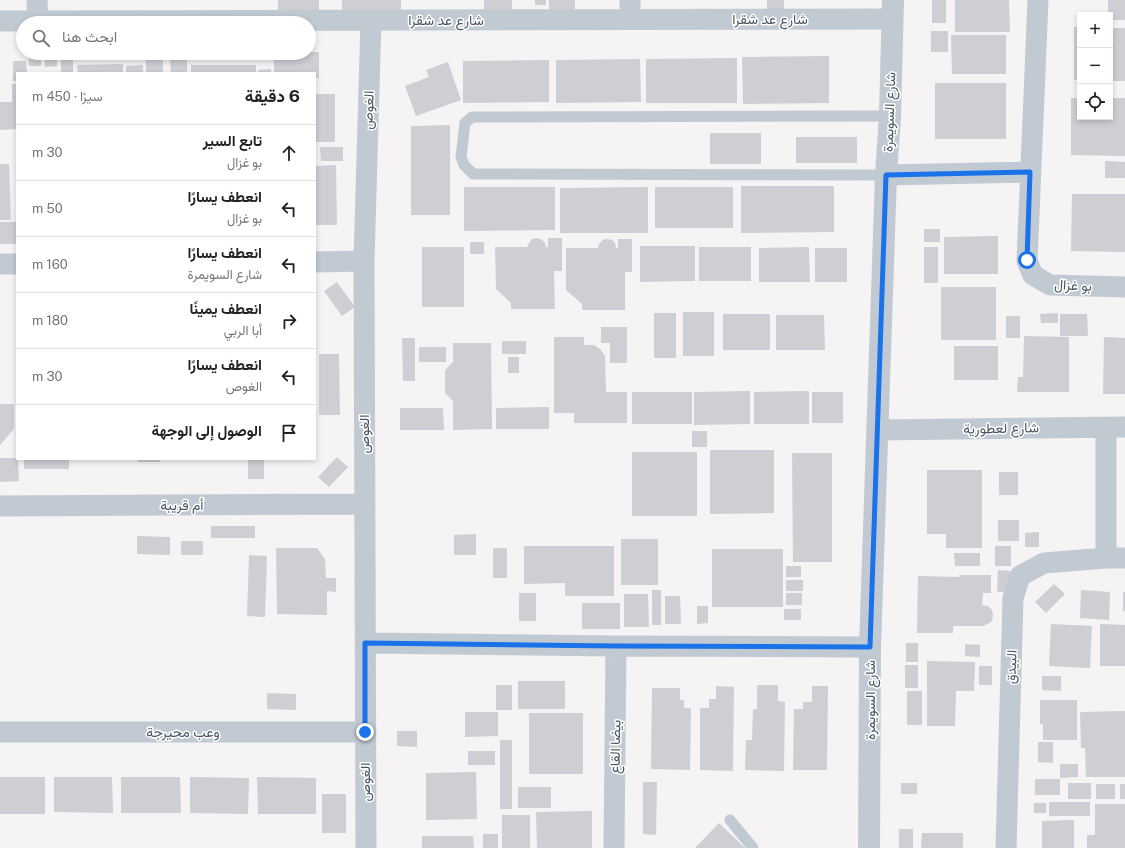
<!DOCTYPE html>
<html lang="ar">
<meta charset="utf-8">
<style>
:root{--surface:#fff;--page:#f6f6f6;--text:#222;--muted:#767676;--line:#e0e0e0}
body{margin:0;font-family:"Public Sans",Vazirmatn,sans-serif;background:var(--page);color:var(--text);direction:rtl}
.controls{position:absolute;right:12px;top:12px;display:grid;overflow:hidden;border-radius:0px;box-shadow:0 2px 6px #0003}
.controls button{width:36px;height:36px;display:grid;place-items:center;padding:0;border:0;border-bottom:1px solid var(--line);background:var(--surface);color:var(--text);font:20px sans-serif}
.stop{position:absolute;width:12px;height:12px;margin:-9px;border:3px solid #1a73e8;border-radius:50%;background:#fff}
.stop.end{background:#1a73e8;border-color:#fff;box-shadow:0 1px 4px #0008}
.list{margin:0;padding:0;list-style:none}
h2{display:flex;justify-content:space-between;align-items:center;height:52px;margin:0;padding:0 16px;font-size:17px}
h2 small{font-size:13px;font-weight:400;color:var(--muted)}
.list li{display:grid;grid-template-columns:26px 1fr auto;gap:12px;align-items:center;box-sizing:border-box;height:56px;padding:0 16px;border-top:1px solid var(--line)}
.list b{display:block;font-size:15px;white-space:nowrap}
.list p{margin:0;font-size:13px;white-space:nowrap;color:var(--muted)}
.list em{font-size:13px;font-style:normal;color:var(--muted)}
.icon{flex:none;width:22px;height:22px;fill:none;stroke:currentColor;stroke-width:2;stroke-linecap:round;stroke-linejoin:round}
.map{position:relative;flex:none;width:1125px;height:848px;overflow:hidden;direction:ltr}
.search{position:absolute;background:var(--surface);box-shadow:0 2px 6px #0003;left:16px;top:16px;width:300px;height:44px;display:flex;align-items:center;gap:10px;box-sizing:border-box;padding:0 14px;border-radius:22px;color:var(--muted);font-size:15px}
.panel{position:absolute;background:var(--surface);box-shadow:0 2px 6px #0003;left:16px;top:72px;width:300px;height:388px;border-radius:0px;direction:rtl}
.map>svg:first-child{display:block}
</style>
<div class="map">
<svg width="1125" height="848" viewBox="0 0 1125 848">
<rect width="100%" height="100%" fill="#f5f3f3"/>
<path fill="#cdcfd5" d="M278,0H319V13H278Z
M342,0H401V12H342Z
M484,0H512V11H484Z
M535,0H546V5H535Z
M549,0H575V10H549Z
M767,0H784V10H767Z
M932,0H946V23H932Z
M955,0H1009L1010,32H955Z
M1108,0H1125V20H1110V15H1108Z
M1074,27H1080V80H1074Z
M1110,28H1125V81H1110Z
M931,31H948V52H931Z
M951,35H1006V74H952Z
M309,52H319V78H315V73H274V53H309Z
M28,53H41V66H29Z
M44,53H57V66L45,67Z
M61,53H73V73H61Z
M829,56V103L743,104L742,57Z
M163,58V73H146V59Z
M737,58V103H646V59Z
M170,59H187V73H171Z
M640,59L641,102L556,103V60Z
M549,60V102L463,103V61Z
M13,61H26L27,73H17V81H13Z
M448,62L461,100L416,116L405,86L429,77L426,70Z
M123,64V73H78L77,65Z
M143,65V73H126V66Z
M191,65H256V73H191Z
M271,69V73H258V70Z
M935,83H1006V139H935Z
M12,84H17V129L0,130V102H12Z
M315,94H335V142H315Z
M1071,98H1080V117H1110V98H1125V156L1071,155Z
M450,125V215H411V126Z
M710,133H761V164H710Z
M796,137H857V163H796Z
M320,147H343V161H321Z
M1105,161L1125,162V178H1105Z
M0,164H9L11,220H0Z
M336,165L337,225H315V166Z
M741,186H834V232L741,233Z
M464,187H555V230L464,231Z
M648,187V233H560V188Z
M655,187H733V228H655Z
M1072,194H1125V252L1071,251Z
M0,222H17V244H0Z
M924,229H940V242H924Z
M998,236V274H944V237Z
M537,238L541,239L545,243L546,247H548V238H562V271H554L555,309H511V303L496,289L495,247H527L529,243L532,239Z
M607,239L612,240L615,243L616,248H618V239H632V272H625V310H582V304L566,290V248H598L599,244L603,240Z
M470,242H484V254H470Z
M640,246H695V281L640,282Z
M422,247H464V307H422Z
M699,247H751V281H699Z
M809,247L810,282H759V248Z
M924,247H938V283H924Z
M815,248H847V282H815Z
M337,282L355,307L342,316L324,291Z
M941,287H996V340H941Z
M683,312H714V356H683Z
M654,313H676V358H654Z
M1058,313V323H1041L1040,314Z
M723,314H770V350H723Z
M1060,314H1087L1088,336H1060Z
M776,315H824L825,350H776Z
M1006,316H1020V338H1006Z
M601,327H627V363H610V343H601Z
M1024,336L1069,337V392H1017L1018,377H1023Z
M554,337H584V345H594L600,349L605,356L606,392H627V423H574V413H554Z
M1104,337L1125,338V394H1103Z
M402,338H415V381H403Z
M502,341H526V354H502Z
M453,343H491L492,429L453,430V401L445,393V370L453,362Z
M954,346H998V380H954Z
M419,347H446V362H419Z
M319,354H339L340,415H319Z
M508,357H519V373H508Z
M750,391V424L694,425V392Z
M809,391V424H754V392Z
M632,392H692V424H632Z
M812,392H843V423H812Z
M0,404H14V429L0,445Z
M549,407V429H496V408Z
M400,408H443L444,430H400Z
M692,431H707V447H692Z
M710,450H774V513L710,514Z
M632,452H697V516H632Z
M792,453H832V562H793Z
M337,457L348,467L329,487L318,477Z
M0,458H17V459H18L19,481L0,482Z
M24,459H69V469H24Z
M138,459H160V462H138Z
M248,459H264V479H248Z
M927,470H982V548H946V534H927Z
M999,472H1018V495H999Z
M998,520H1019V541H998Z
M211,526H255V538H211Z
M1039,532V547H1025V533Z
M476,534V555H454V535Z
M137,536L170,537V555L137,554Z
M621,539H658V585H621Z
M181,541H203V555H181Z
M524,546H614V596H565V583L524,584Z
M995,546H1011V566H995Z
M276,548H317L325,559L326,578H336V592L327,591V615L277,614Z
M493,548H507V578H493Z
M712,549H783V607H712Z
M954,553H980V566H955Z
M249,555L267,556L265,617L247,616Z
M786,566H801V577H786Z
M998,570L1011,571V592H997Z
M959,575H991V593H983L982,605L988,606L992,610L993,615L992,621L988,624L982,626H953V633H917L918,576L959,577Z
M786,580H803V591H786Z
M1054,584L1065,594L1046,613L1035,602Z
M652,590H661V625H652Z
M1081,590L1110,592L1109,620L1080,618Z
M1123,592H1125V611H1123Z
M519,593H536V621H519Z
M786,593H802V605H786Z
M624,594H648L649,627H624Z
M665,596H680L681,624H665Z
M582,603H620V629H582Z
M697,606H708V623L697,624Z
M784,609H801V620H784Z
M1051,624L1092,626L1090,668L1049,666Z
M1100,624L1125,625V666H1100Z
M906,643H918V662H906Z
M965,644L980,645V657L965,656Z
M927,661L975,662L974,691H956L955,726H927Z
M905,665H918V688H905Z
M979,666H992V685H979Z
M1042,676H1061V691L1042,690Z
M518,681H565V709H518Z
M496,685H512V710H496Z
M757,685H778V701L785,702L784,771L745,770L746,740H752L753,709H757Z
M716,686L734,687L733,771L700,770V708H709V699H716Z
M812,686H828L827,770H793L794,709H803V702H812Z
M652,688H680V700H684V708H691L690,770L651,769Z
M907,691H922V725H907Z
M267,693L296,694V710L267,709Z
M1040,700H1077V740H1043V724H1040Z
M1125,711V777H1086L1085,748H1081L1080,712Z
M465,712H498V736L465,737Z
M529,713H583V774H529Z
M397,731H417V747L397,746Z
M500,740H512V809H500Z
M1038,742H1053V763L1038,762Z
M468,751H495V765H468Z
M1060,764H1078V777L1060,778Z
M476,772L477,819L426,820V773Z
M0,777H45V814H0Z
M54,777H112L113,813L54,812Z
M121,777H180L181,813H121Z
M190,777L249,778L248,814L190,813Z
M257,777L316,778V814H258Z
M1035,779H1060V795H1035Z
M643,782H657L656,835L643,834Z
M901,783H917V794H901Z
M1068,783H1091V799H1068Z
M1096,784H1115V799H1096Z
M1120,784H1125V799H1120Z
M518,787H551V808H518Z
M322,794H346V833H322Z
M1049,802H1090V816H1049Z
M1034,803H1046V813H1034Z
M1095,804H1125V848H1087V835H1095Z
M592,811V848H537L536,812Z
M502,815H530V848H502Z
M1074,820V848H1042V821Z
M719,823L745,848H695Z
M899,829H913V848H899Z
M922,833H963V848H921Z
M483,834H498V848H483Z
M422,836H473L474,848H422Z"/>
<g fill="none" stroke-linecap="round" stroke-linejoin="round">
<path stroke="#c1cad2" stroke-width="11" d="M886,175L473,174L464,165L461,157L465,123L472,117L890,116
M730,820L753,848"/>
<path stroke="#c1cad2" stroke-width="21" d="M37,0L38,21
M630,0V19
M1038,0L1027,261L1033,275L1050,285L1125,287
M0,21L892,19
M886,175L1030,172
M315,262L364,261
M0,264H17
M878,430L1125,427
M0,506L364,504
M1106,558V427
M365,643L616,646L870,647
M0,732H365
M366,848L364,261L371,20
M614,848L616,646
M1006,848L1013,598L1020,576L1044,563L1106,558H1125"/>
<path stroke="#c1cad2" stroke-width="22" d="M869,848L870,647L886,175L890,116L893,0"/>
</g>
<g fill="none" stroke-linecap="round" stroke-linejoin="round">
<path stroke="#1a73e8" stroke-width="5" d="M365,732V643L616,646L870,647L886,175L1030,172L1027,260"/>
</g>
<g text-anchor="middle" stroke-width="3" stroke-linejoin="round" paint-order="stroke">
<g font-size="14" fill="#4a5661" stroke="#fff">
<text x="770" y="24">شارع عد شقرا</text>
<text x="446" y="25">شارع عد شقرا</text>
<text transform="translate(368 110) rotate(-88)" y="5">الغوص</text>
<text transform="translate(889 112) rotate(-88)" y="5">شارع السويمرة</text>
<text transform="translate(1073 285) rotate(3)" y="5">بو غزال</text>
<text transform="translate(1001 428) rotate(-1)" y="5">شارع لعطورية</text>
<text transform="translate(364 434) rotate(-90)" y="5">الغوص</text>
<text x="182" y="510">أم قريبة</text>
<text transform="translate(1011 667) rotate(-88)" y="5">البيدق</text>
<text transform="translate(870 700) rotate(-90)" y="5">شارع السويمرة</text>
<text x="183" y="737">وعب محيرجة</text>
<text transform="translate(615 747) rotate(-89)" y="5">بيضا القاع</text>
<text transform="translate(365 782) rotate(-90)" y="5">الغوص</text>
</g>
</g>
</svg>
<div class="controls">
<button>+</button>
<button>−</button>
<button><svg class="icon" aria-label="locate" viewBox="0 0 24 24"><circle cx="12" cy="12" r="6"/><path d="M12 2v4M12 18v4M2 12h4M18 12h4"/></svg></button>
</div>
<div class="stop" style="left:1027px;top:260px"></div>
<div class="stop end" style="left:365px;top:732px"></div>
<div class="search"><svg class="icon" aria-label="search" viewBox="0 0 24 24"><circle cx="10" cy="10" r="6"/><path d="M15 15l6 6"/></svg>ابحث هنا</div>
<section class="panel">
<h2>6 دقيقة<small>سيرًا · 450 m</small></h2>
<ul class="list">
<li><svg class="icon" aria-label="ahead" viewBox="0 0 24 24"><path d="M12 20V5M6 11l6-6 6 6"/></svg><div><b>تابع السير</b><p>بو غزال</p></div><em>30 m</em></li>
<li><svg class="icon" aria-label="left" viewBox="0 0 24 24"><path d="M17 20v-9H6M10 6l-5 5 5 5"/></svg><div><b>انعطف يسارًا</b><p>بو غزال</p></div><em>50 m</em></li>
<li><svg class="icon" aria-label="left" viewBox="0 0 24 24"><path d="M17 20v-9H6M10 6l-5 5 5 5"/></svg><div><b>انعطف يسارًا</b><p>شارع السويمرة</p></div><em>160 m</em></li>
<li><svg class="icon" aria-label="right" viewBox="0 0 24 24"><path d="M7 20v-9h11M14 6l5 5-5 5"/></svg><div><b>انعطف يمينًا</b><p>أبا الربي</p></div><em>180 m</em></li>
<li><svg class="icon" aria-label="left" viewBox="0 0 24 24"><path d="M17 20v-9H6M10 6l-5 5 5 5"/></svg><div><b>انعطف يسارًا</b><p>الغوص</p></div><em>30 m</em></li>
<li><svg class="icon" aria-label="arrive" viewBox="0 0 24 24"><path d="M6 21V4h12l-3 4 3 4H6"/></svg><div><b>الوصول إلى الوجهة</b></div></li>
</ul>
</section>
</div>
